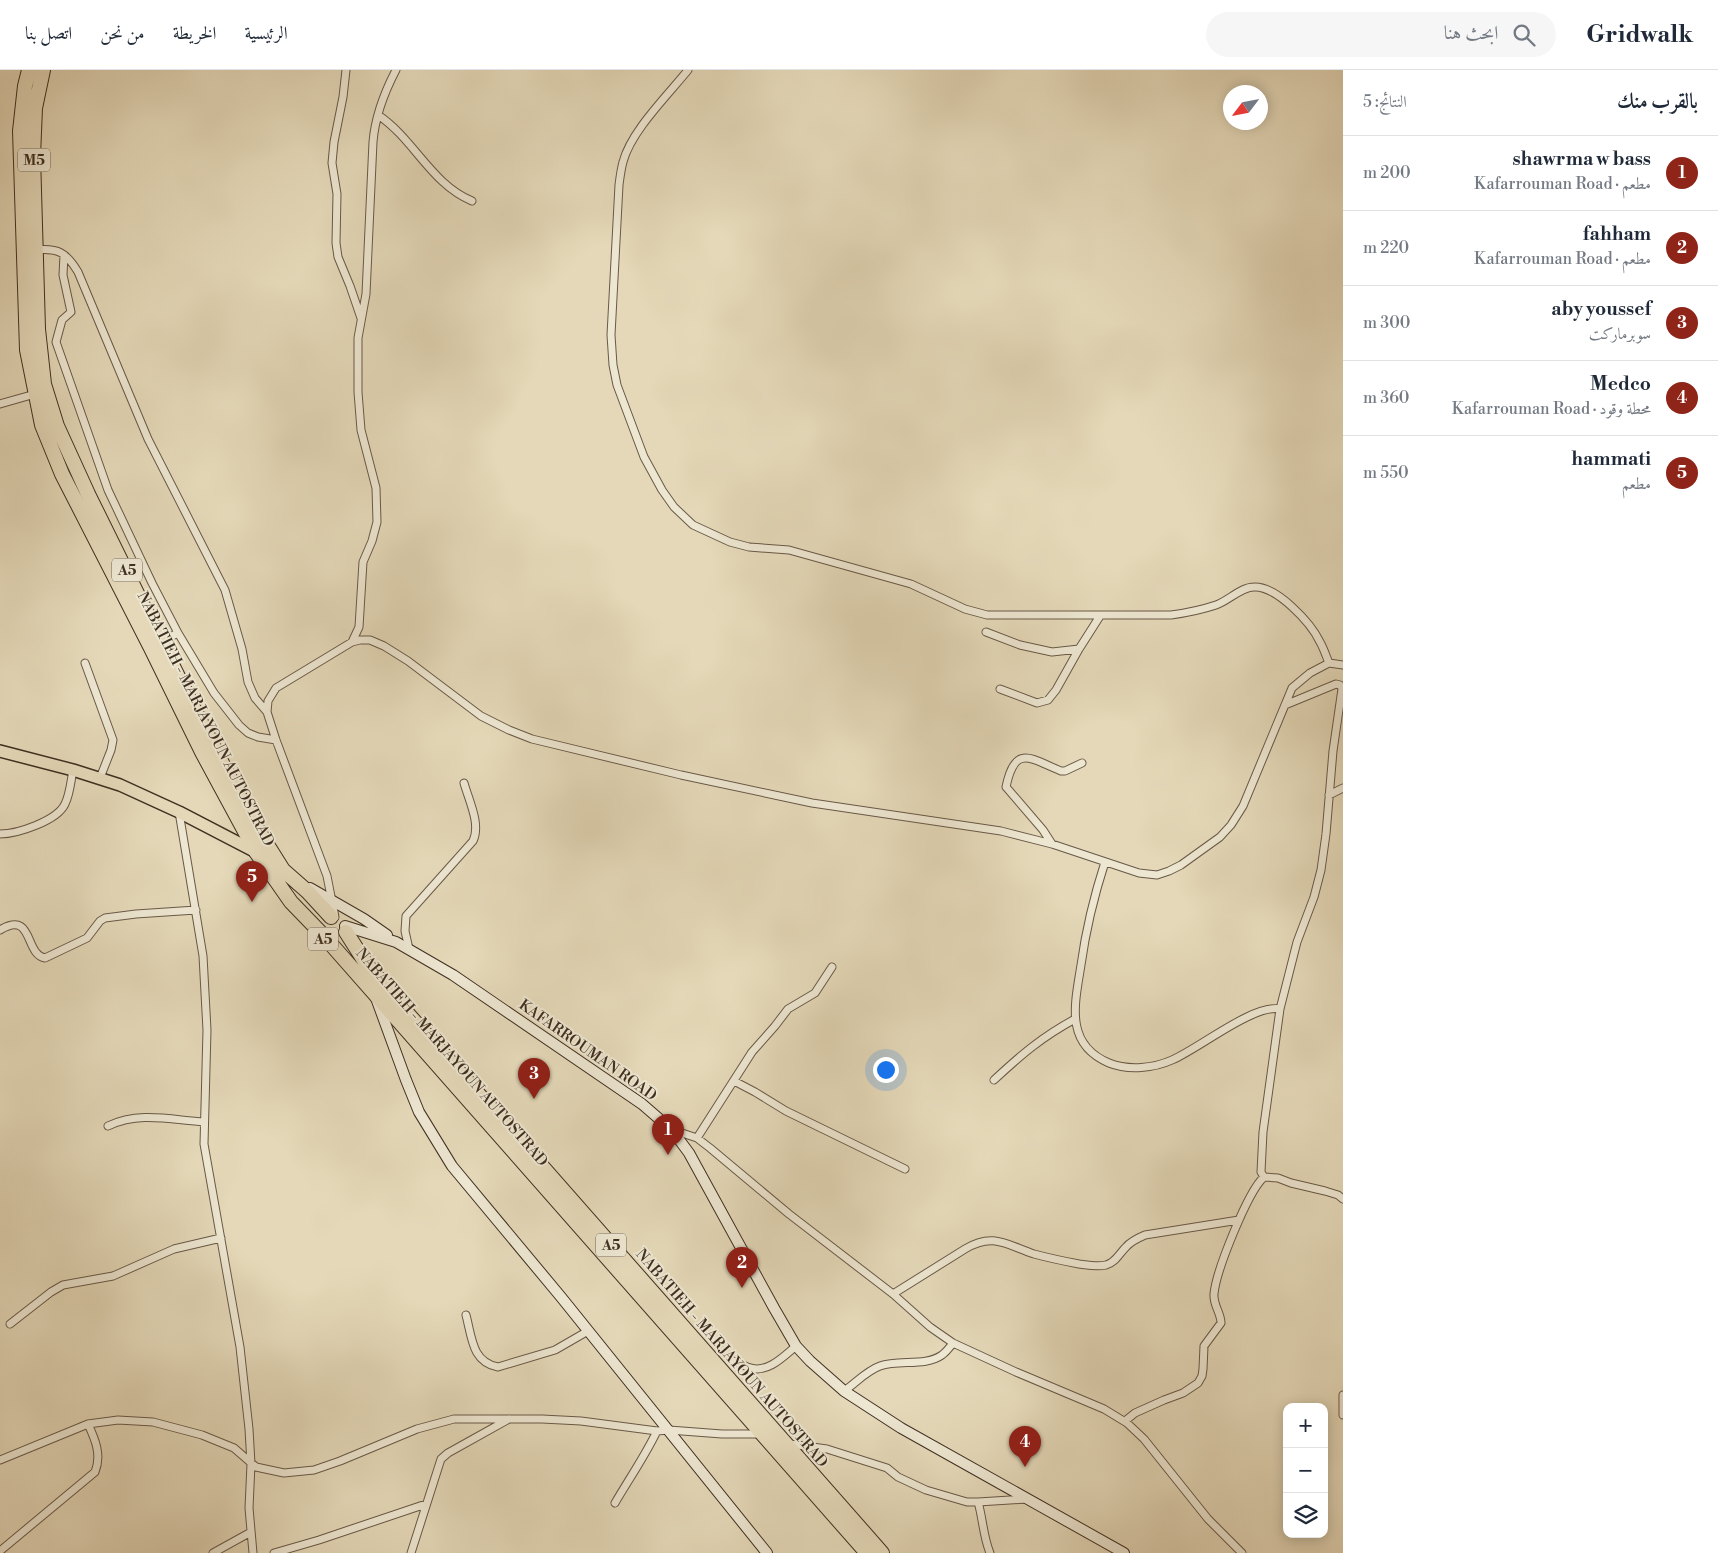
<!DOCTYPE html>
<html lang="ar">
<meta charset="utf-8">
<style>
:root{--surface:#fff;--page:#f6f6f7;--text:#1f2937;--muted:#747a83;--line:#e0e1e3;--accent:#8f2418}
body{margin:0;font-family:"Libre Bodoni",Amiri,serif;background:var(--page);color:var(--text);direction:rtl}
.controls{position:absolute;right:15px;bottom:15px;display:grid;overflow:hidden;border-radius:10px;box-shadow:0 2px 12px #0003}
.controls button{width:45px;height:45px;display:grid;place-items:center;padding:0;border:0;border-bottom:1px solid var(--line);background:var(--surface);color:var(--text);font:25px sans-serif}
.compass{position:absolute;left:1223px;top:15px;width:45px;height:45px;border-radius:50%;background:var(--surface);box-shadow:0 2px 12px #0003;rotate:238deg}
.you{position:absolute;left:885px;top:999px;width:18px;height:18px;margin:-12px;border:4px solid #fff;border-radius:50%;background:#1a73e8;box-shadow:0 0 0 8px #1a73e833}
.badge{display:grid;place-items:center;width:32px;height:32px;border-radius:50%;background:var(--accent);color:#fff;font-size:16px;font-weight:700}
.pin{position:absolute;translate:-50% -41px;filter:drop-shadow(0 1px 2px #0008)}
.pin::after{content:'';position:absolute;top:26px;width:18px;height:15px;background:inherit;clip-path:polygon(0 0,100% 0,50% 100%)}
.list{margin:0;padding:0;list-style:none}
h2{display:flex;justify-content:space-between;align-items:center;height:65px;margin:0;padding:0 20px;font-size:21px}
h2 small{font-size:16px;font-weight:400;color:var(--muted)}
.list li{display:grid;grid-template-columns:32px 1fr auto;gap:15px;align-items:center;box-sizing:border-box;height:75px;padding:0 20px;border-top:1px solid var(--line)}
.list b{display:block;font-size:19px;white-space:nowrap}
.list p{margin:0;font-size:16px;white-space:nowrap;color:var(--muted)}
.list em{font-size:16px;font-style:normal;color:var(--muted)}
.icon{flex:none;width:28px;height:28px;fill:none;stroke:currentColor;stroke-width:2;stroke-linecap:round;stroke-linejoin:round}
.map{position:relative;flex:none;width:1343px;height:1483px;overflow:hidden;direction:ltr}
header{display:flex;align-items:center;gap:30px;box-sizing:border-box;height:70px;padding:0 25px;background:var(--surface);border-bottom:1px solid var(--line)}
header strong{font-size:24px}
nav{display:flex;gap:28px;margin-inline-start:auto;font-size:18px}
.search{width:350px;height:45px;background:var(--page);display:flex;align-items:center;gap:12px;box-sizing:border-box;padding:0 18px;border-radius:28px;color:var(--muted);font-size:19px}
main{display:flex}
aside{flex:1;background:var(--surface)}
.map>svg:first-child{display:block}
</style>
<header>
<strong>Gridwalk</strong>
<div class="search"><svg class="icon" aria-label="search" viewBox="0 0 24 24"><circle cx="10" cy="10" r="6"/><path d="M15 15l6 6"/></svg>ابحث هنا</div>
<nav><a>الرئيسية</a><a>الخريطة</a><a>من نحن</a><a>اتصل بنا</a></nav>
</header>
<main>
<aside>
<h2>بالقرب منك<small>النتائج: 5</small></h2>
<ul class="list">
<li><span class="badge">1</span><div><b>shawrma w bass</b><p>مطعم · Kafarrouman Road</p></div><em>200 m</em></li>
<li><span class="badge">2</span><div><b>fahham</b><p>مطعم · Kafarrouman Road</p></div><em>220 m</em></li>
<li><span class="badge">3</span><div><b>aby youssef</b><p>سوبرماركت</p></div><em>300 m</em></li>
<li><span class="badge">4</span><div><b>Medco</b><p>محطة وقود · Kafarrouman Road</p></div><em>360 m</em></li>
<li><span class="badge">5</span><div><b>hammati</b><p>مطعم</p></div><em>550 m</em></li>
</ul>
</aside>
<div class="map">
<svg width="1343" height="1483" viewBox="0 0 1343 1483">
<rect width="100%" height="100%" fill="#e4d8b8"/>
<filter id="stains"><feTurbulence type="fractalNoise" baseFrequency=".004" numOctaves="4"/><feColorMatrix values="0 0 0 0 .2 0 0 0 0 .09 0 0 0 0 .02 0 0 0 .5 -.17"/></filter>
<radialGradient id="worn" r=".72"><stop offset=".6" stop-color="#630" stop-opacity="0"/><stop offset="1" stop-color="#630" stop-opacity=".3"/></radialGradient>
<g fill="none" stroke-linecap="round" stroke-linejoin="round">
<g stroke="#685947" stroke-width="9">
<path id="street" d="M346,0L343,27L334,72L332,93L337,124L336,173L338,187L350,216L361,248
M688,0C668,25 631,61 623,92C621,99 620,107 619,115L611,265L613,295L617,315L644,387L662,420L674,437L693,455L730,472L749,477L789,480L911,514L965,539L987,545H1171C1186,543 1201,540 1216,535C1228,531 1241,517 1254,517C1277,516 1311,553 1320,572C1324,579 1326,586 1329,593
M378,45C414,69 431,114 472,131
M36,180C58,178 66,182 78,202L148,369L225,520L242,579L248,612L255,628L267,642
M64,185L63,205L71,242L62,250L56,272L108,420L152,513L178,563L214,623L239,655L248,663L258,667L276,670
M0,334L35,324
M986,562L1020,575L1052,582L1079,579
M162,571L178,563
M352,572L359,557L363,492L372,471L377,452L376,418L361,360L358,322V268L366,224L373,72C375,47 384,23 396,0
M85,593L113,670L111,680L100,708
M1000,619L1037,633L1048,630L1056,620L1079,579L1100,546
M1329,725L1343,718
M179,742L203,886L207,960L204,1074L240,1277L249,1359L251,1394L249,1438L253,1483
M0,764C17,764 57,751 65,734C70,724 71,710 73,700
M1052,774L1043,760L1007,718L1006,717C1015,673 1031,689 1061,701H1065L1082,693
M1105,792C1094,826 1086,859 1081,895C1075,933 1064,974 1109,993C1129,1001 1154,998 1172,990C1200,978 1253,934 1280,939L1263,1062L1261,1102L1264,1107L1278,1108L1291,1113L1325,1121L1338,1125L1343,1129
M335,847L327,806L276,670L267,642L268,631L276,618L352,572L360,570H370L384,576L408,591L481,646L509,660L532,669L681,705L812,733L1001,761L1052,774L1139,803L1157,805L1169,801L1181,795L1220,767L1231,755L1243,736L1292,618L1310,603L1329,593L1343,595
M0,860C34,840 24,884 45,888L87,868L100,851L105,848L136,844L196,840
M409,879L405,861L406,846L473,771C481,754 469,731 464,713
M1280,939L1297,872L1314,827L1321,800L1326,764L1333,681L1342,619L1340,615L1336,614L1285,635
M994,1010C1022,984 1042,967 1075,949
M734,1011L755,1022L786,1041L905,1099
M108,1056C140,1041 171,1050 204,1052
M673,1060L697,1068L710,1078L789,1144L893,1224L930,1257L953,1273L1016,1302L1104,1339L1127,1353L1144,1369L1208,1449L1242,1483
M697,1068L752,982L775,956L788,939L815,923L832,897
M893,1224L965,1179C993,1162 1007,1175 1034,1184C1049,1188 1063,1191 1079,1194C1087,1195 1098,1197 1106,1195C1115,1193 1119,1184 1126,1177C1131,1171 1138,1168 1145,1165L1239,1150
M466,1245C472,1268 472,1292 498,1297L555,1280L588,1261
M10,1254L51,1222L63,1215L113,1206L174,1179L221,1168
M733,1291C740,1292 744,1297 751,1298C768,1303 784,1286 796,1276
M844,1321C856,1313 866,1301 880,1296C899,1289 925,1297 942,1285C946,1282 950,1277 953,1273
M1343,1325V1345
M1125,1351L1135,1343L1164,1330L1183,1323L1198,1313L1202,1306L1203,1299L1204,1276L1221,1253C1221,1243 1213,1235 1214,1224C1216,1201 1248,1121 1264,1107
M790,1374L827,1379L887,1398L898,1407L926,1420L967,1432H978C983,1449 983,1466 990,1483
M0,1390L88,1354L118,1350L153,1352L202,1365L234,1378L256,1397L284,1403L314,1400L340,1391L417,1359L454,1349H542L581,1351L657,1361L669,1360L722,1364H762
M978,1432L1027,1429
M615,1433C629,1409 645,1386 657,1361
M0,1481L95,1402C102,1385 95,1369 88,1354
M213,1483L251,1462
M274,1483L319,1470L426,1434
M411,1483L441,1389L448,1383L509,1349"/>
</g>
<g stroke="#3f2f21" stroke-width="12">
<path id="secondary" d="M310,818L364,849L387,865
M345,856L396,872L453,905L642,1034L672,1060L689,1083L774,1238L796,1276L810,1291L844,1321L901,1358L1124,1483
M376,928L406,1010L419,1042L452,1096L561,1227L767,1483"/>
</g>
<g stroke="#3f2f21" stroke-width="14">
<path id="primary" d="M0,681L73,700L120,715L179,742L258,783"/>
</g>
<g stroke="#3f2f21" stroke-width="16">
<path id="highway" d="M29,0L25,16L20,61L27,280L42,355L62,404L151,578L202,682L256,782L291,832L320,862
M43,0L35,38L33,86L38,259L44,314L57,356L88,424L193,637L251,749L283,800L308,822L331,847
M346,862L367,895L408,944L882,1483
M330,873L867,1483"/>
</g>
<use href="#street" stroke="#ede6d1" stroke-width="7"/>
<use href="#secondary" stroke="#ede6d1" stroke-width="10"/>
<use href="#primary" stroke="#e4d8b8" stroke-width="11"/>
<use href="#highway" stroke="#e4d8b8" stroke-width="14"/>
</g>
<g text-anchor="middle" stroke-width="4" stroke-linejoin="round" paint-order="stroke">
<g fill="#ede6d1" stroke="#736656" stroke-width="1">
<rect x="18" y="78.5" width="32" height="23" rx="4"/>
<rect x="112" y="488.5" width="30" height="23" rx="4"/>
<rect x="308" y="857.5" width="30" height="23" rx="4"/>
<rect x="596" y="1163.5" width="30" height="23" rx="4"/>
</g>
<g font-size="14" font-weight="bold" fill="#3f2f21">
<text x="34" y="95">M5</text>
<text x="127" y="505">A5</text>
<text x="323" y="874">A5</text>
<text x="611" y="1180">A5</text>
</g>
<g font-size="15" fill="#3f2f21" stroke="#ede6d1">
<text transform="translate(206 649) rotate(63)" y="5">NABATIEH - MARJAYOUN AUTOSTRAD</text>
<text transform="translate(588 980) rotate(35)" y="5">KAFARROUMAN ROAD</text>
<text transform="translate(452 987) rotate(49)" y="5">NABATIEH - MARJAYOUN AUTOSTRAD</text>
<text transform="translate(732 1288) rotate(49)" y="5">NABATIEH - MARJAYOUN AUTOSTRAD</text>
</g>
</g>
<rect width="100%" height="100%" filter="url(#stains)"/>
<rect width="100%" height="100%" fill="url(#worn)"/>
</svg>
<div class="controls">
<button>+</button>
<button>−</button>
<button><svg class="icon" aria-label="layers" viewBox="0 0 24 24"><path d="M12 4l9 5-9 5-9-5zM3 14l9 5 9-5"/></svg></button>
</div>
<svg class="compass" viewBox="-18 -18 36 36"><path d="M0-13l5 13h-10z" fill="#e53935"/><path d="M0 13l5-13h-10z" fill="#747a83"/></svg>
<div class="you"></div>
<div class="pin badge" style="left:668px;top:1085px">1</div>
<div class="pin badge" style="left:742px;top:1218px">2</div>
<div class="pin badge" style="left:534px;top:1029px">3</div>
<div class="pin badge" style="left:1025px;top:1397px">4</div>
<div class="pin badge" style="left:252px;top:832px">5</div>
</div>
</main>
